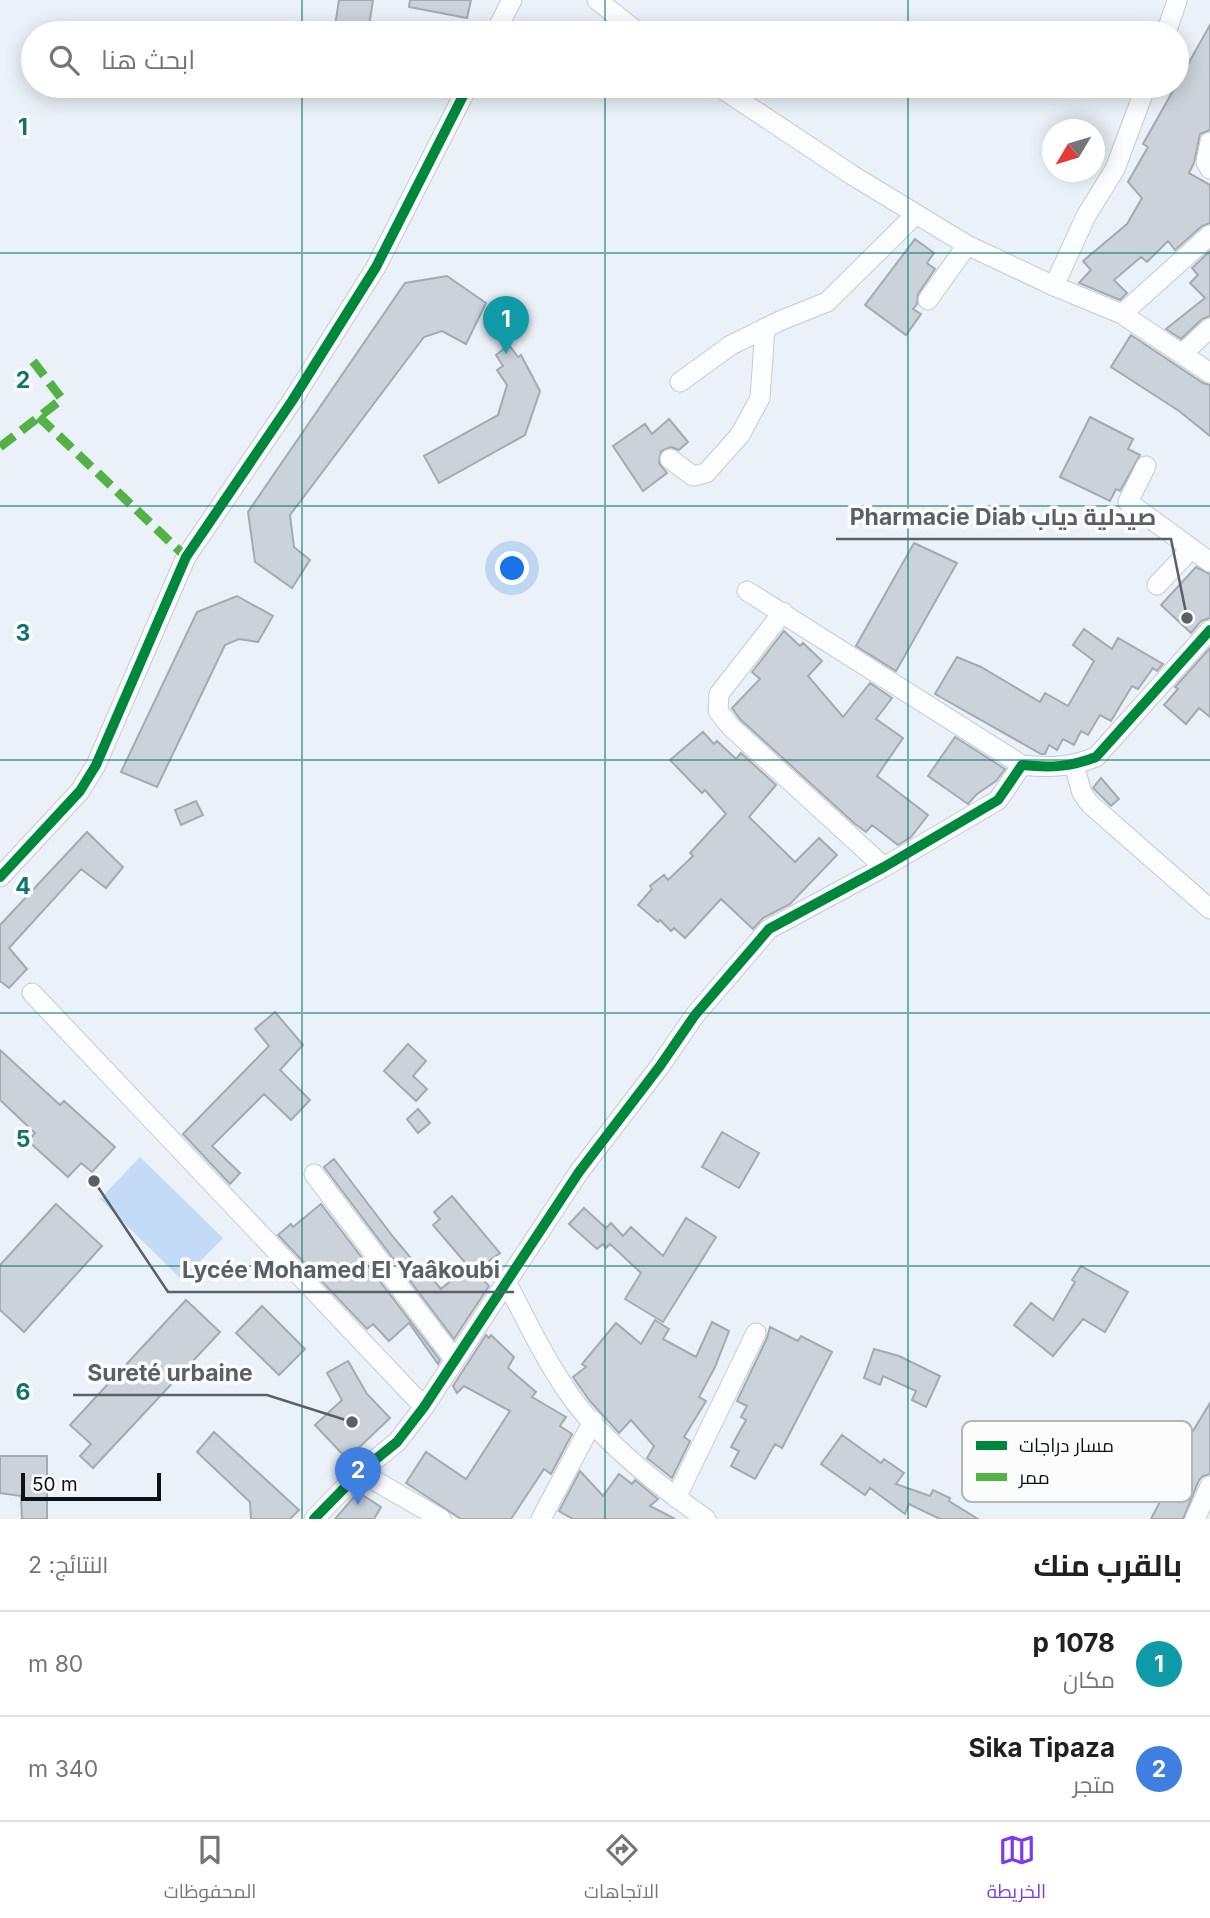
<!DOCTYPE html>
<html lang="ar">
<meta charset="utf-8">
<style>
:root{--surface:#fff;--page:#f6f6f6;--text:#202124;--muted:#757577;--line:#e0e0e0;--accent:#7c3aed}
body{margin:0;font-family:Inter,Cairo,sans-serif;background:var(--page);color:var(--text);direction:rtl}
.compass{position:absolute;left:1042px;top:119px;width:63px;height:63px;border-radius:50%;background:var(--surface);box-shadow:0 4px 18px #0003;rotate:232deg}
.scale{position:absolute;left:21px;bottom:18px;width:140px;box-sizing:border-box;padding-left:7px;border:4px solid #0b1219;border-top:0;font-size:19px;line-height:24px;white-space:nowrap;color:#0b1219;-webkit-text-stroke:5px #fcfcfc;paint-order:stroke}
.you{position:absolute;left:513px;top:569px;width:24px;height:24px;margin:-18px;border:5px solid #fff;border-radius:50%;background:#1a73e8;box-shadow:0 0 0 10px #1a73e833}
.badge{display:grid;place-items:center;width:46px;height:46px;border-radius:50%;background:var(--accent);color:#fff;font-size:23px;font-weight:700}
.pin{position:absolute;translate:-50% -58px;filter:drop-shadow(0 2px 4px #0008)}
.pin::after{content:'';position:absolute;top:37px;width:24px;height:21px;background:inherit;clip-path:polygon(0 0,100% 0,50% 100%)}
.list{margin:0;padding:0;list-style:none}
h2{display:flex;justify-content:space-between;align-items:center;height:91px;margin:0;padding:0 28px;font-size:30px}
h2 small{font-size:23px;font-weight:400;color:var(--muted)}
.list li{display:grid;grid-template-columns:46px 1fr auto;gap:21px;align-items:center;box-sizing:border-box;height:105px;padding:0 28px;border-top:2px solid var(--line)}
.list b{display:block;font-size:26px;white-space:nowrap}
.list p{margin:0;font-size:23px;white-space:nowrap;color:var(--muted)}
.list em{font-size:23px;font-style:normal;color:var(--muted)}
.icon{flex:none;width:38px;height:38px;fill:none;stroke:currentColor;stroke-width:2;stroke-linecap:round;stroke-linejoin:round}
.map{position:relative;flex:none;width:1210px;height:1519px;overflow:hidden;direction:ltr}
.search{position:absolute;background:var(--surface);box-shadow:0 4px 18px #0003;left:21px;right:21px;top:21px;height:77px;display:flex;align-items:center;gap:18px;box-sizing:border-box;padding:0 24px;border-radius:38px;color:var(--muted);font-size:26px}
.sheet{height:301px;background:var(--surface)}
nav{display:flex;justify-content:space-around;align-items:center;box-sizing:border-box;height:98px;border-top:2px solid var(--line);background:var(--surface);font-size:19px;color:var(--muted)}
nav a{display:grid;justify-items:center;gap:4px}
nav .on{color:var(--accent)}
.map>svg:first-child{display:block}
</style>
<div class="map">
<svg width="1210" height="1519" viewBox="0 0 1210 1519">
<rect width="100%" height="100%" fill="#eaf1f8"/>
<path fill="#c4dbf7" d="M140,1157L223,1238L182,1280L100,1199Z"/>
<path fill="#cbd2da" stroke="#a4aab1" stroke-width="2" d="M339,0H373L368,33H342L343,27L335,26Z
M410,0H471L467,18L409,7Z
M1210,25V130L1200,134L1194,163L1189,173L1210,185V223L1202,226L1175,250L1168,241L1147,262L1141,257L1114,280L1127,293L1120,300L1079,283L1091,270L1083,261L1127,224L1142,198L1128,182L1148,147L1143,144Z
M915,239L934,253L927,263L935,269L918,294L917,304L913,309L921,314L906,335L865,305Z
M1210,251V316L1202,319L1181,339L1166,329L1205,298L1190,283L1198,275L1192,268Z
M447,276L486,303L466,344L442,331L424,337L290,515L294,547L310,560L292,588L255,562L248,512L405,283Z
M1131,335L1203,383L1210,385V436L1179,411L1111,367Z
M509,345L518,357L521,355L540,391L525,435L439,483L424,456L498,415L507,385L497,370L503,366L496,355Z
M1090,417L1133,439L1128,449L1140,455L1120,491L1116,489L1110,501L1060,477Z
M669,419L688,442L679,450L671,447L661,451L659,463L667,473L643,491L613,446L645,424L652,434Z
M914,543L957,563L896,671L856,646Z
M1196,567L1210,574V618L1201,621L1191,633L1161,605Z
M237,596L273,616L258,642L239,639L225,645L157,787L121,772L197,612Z
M1084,629L1112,649L1118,638L1163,664L1157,671L1153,668L1138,689L1132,686L1111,721L1100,715L1088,735L1081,731L1074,745L1063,739L1057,750L1049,745L1045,754H1041L935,694L957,657L981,667L1040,702L1045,693L1068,706L1094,661L1073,645Z
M784,631L800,646L803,643L822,661L808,676L843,717L870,683L892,698L876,719L903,738L877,776L928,815L911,837L898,845L872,825L866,832L855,824L740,719L732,708L760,679L752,672Z
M1210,648V717L1199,708L1186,724L1164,705L1178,689L1175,687Z
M703,732L714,744L717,741L736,759L741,753L776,785L749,817L795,862L819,838L837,855L790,904L763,918L753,929L721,899L685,938L674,928L671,931L660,920L658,922L638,905L652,889L650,886L664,875L668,880L693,856L690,853L726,814L705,790L702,793L670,760Z
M955,737L1005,769L996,781L977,794L968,804L928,776Z
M1101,778L1119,799L1111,806L1093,788Z
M196,801L203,815L181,825L175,810Z
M87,832L123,867L106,888L81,869L9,948L27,969L9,988L0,981V925Z
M275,1012L303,1045L280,1070L310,1100L291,1120L264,1094L212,1146L240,1173L230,1184L183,1134L269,1046L255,1029Z
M408,1044L426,1061L413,1076L427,1089L416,1101L384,1071Z
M0,1050L60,1105L64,1101L115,1147L92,1172L81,1163L68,1177L28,1141L35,1133L0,1100Z
M418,1109L430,1123L418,1133L407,1119Z
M722,1132L759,1153L739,1188L702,1167Z
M334,1159L394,1238L426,1276L428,1274L441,1289L468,1266L433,1225L440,1219L434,1212L452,1196L500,1253L475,1271L489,1286L454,1339L324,1167Z
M56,1204L102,1246L24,1332L0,1310V1265Z
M321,1204L440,1360L438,1364L409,1323L389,1341L373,1324L367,1329L278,1235L291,1224L293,1227Z
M584,1208L606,1228L611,1223L623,1236L631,1227L663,1256L686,1218L716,1237L663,1322L625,1299L641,1273L610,1244L606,1248L603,1244L597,1249L569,1224Z
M1081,1266L1128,1292L1105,1332L1083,1319L1053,1356L1014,1325L1031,1303L1053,1320L1075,1282L1072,1280Z
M186,1300L220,1332L93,1468L80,1456L91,1444L70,1425Z
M262,1306L305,1349L279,1375L236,1333Z
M655,1320L669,1329L663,1339L696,1357L712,1322L729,1331L715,1367L699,1397L706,1401L684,1437L690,1441L672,1478L647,1458L654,1446L631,1420L619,1433L590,1401L573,1377L586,1367L582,1364L616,1323L641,1344Z
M770,1327L798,1341L801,1336L832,1352L782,1448L775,1444L755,1479L731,1466L739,1451L731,1447L746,1420L741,1417L747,1406L737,1401L767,1338Z
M486,1335L489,1338L491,1335L514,1357L508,1368L536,1392L532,1397L566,1417L560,1426L572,1434L551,1474L544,1469L511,1519H461L406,1483L426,1452L466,1479L510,1411L464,1386L457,1393L453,1386Z
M874,1349L899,1356L940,1376L926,1407L912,1400L916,1391L883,1376L880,1385L864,1378Z
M348,1361L367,1394L390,1418L347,1459L315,1425L342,1400L327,1373Z
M1210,1403V1474L1203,1476L1199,1480L1183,1519H1151L1189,1446L1185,1444Z
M214,1432L299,1510L290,1519H251L250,1502L197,1452Z
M842,1435L881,1463L884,1459L904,1473L896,1484L930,1496L933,1490L950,1498L949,1501L978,1519H940L909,1504L905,1514L870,1488L865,1495L821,1464Z
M0,1456H47V1519H22L21,1496L0,1493Z
M580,1471L603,1496L619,1474L632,1484L635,1480L658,1499L650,1506L675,1519H573L559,1511Z
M358,1492L381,1507L374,1519H335Z"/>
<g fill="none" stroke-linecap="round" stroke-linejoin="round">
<g stroke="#c5cbd3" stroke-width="21">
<path id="minor" d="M597,0L639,33
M495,33L512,0
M1166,33L1177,1
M718,86L852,175L967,245L1054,286L1122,314L1210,373
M1210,142L1206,162L1210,169
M1054,286L1086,216L1115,169L1146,86
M928,300L967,245
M1122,314L1210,235
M1183,353L1210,328
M680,382L731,345L782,320L827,302L916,214
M670,459L693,476L706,473L740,435L760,398L765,328
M1146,466L1128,502L1210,562
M1157,585L1191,549
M747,591L1022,765
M783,612L719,694L718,711L731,727L884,867
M1074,765L1082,793L1090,804L1210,909
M0,877L80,791L96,765L186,557L292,401L376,267L468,86
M32,993L424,1407
M314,1174L455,1360
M507,1283C526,1320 544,1357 567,1391C599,1439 659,1486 706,1519
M360,1472L441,1519
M676,1498L756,1333
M314,1519L360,1472L397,1442L424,1407L579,1172L660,1066L695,1015L769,929L884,867L998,800L1022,765C1050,768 1071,767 1096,757L1210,630
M541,1519L593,1421
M1195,1519L1210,1486"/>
</g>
<use href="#minor" stroke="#fcfdfe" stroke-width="19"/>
<path stroke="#54b145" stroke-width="9" stroke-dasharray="18 9" stroke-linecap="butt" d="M39,417L186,557
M0,447L62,399L29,356"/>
<g stroke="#fcfcfc" stroke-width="15">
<path id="cycleway" d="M0,877L80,791L96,765L186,557L292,401L376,267L468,86
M314,1519L360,1472L397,1442L424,1407L579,1172L660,1066L695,1015L769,929L884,867L998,800L1022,765C1050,768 1071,767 1096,757L1210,630"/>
</g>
<use href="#cycleway" stroke="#00873e" stroke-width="10"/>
</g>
<path fill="none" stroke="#0f766e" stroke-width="2" stroke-opacity="0.55" d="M302,0V33M605,0V33M908,0V33M302,86V1519M605,86V1519M908,86V1519M0,253H1210M0,506H1210M0,760H1210M0,1013H1210M0,1266H1210"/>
<rect x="962" y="1421" width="230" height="81" rx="10" fill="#fcfcfc" stroke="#b4b6b8" stroke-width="2"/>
<rect x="976" y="1441" width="31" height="9" fill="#00873e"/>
<rect x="976" y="1473" width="31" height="8" fill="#54b145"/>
<g font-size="19" fill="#0b1219">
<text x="1019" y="1452">مسار دراجات</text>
<text x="1019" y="1484">ممر</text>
</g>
<g font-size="23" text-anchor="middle" font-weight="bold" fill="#0f766e" stroke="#fcfcfc" stroke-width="7" stroke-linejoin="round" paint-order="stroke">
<text x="23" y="135">1</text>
<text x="23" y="388">2</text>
<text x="23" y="641">3</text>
<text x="23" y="894">4</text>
<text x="23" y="1147">5</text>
<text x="23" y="1400">6</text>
</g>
<path fill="none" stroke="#596067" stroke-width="2.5" d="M1187 618L1171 539H836M94 1181L168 1292H514M352 1422L267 1395H73"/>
<g fill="#596067" stroke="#fcfcfc" stroke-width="2.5">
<circle cx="1187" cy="618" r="7"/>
<circle cx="94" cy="1181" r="7"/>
<circle cx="352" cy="1422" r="7"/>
</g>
<g font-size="23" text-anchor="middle" font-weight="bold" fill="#596067" stroke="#fcfcfc" stroke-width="7" stroke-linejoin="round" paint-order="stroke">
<text x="1003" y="525">Pharmacie Diab صيدلية دياب</text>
<text x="341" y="1278">Lycée Mohamed El Yaâkoubi</text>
<text x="170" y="1381">Sureté urbaine</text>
</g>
</svg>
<svg class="compass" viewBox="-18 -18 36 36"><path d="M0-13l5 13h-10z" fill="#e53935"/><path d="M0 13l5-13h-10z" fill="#757577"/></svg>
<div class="scale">50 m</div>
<div class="you"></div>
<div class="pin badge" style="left:506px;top:354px;background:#0f9aa8">1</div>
<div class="pin badge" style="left:358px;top:1505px;background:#3f7fe0">2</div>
<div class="search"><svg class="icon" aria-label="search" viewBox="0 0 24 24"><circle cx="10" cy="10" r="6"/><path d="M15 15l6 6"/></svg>ابحث هنا</div>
</div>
<section class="sheet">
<h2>بالقرب منك<small>النتائج: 2</small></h2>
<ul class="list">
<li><span class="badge" style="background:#0f9aa8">1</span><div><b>p 1078</b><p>مكان</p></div><em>80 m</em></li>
<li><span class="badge" style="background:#3f7fe0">2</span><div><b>Sika Tipaza</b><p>متجر</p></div><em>340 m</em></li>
</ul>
</section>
<nav>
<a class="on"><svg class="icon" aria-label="map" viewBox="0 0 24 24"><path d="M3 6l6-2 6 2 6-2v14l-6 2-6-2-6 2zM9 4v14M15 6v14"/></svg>الخريطة</a>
<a><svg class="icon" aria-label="directions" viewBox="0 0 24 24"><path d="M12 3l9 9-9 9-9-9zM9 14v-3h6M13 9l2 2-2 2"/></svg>الاتجاهات</a>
<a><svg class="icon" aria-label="saved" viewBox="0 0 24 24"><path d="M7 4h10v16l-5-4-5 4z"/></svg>المحفوظات</a>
</nav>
